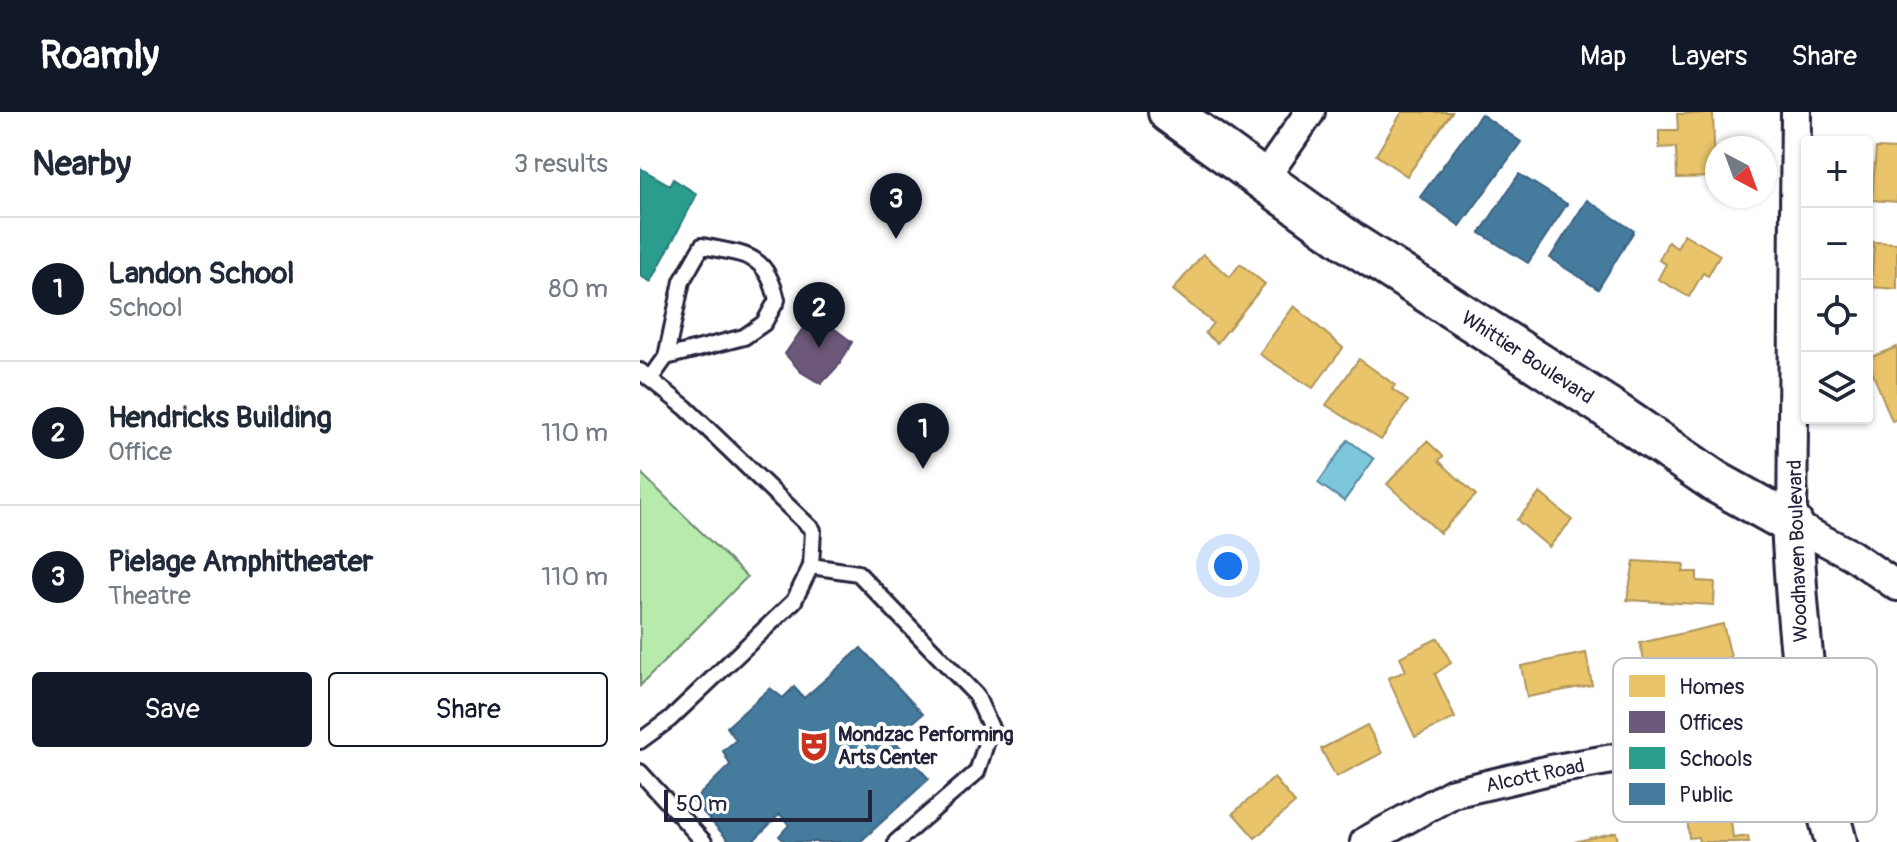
<!DOCTYPE html>
<meta charset="utf-8">
<style>
:root{--surface:#fff;--page:#f2f2f3;--text:#1f2937;--muted:#747a83;--line:#e0e1e3;--accent:#111827}
body{margin:0;font-family:Pangolin,sans-serif;background:var(--page);color:var(--text)}
.controls{position:absolute;right:24px;top:24px;display:grid;overflow:hidden;border-radius:8px;box-shadow:0 2px 6px #0004}
.controls button{width:72px;height:72px;display:grid;place-items:center;padding:0;border:0;border-bottom:2px solid var(--line);background:var(--surface);color:var(--text);font:40px sans-serif}
.compass{position:absolute;left:1065px;top:24px;width:72px;height:72px;border-radius:50%;background:var(--surface);box-shadow:0 2px 6px #0004;rotate:139deg}
.scale{position:absolute;left:24px;bottom:20px;width:208px;box-sizing:border-box;padding-left:8px;border:4px solid #22223b;border-top:0;font-size:22px;line-height:28px;white-space:nowrap;color:#22223b;-webkit-text-stroke:6px #fff;paint-order:stroke}
.you{position:absolute;left:588px;top:454px;width:28px;height:28px;margin:-20px;border:6px solid #fff;border-radius:50%;background:#1a73e8;box-shadow:0 0 0 12px #1a73e833}
.badge{display:grid;place-items:center;width:52px;height:52px;border-radius:50%;background:var(--accent);color:#fff;font-size:26px;font-weight:700}
.pin{position:absolute;translate:-50% -66px;filter:drop-shadow(0 2px 4px #0008)}
.pin::after{content:'';position:absolute;top:42px;width:28px;height:24px;background:inherit;clip-path:polygon(0 0,100% 0,50% 100%)}
.list{margin:0;padding:0;list-style:none}
h2{display:flex;justify-content:space-between;align-items:center;height:104px;margin:0;padding:0 32px;font-size:34px}
h2 small{font-size:26px;font-weight:400;color:var(--muted)}
.list li{display:grid;grid-template-columns:52px 1fr auto;gap:24px;align-items:center;box-sizing:border-box;height:144px;padding:0 32px;border-top:2px solid var(--line)}
.list b{display:block;font-size:30px;white-space:nowrap}
.list p{margin:0;font-size:26px;white-space:nowrap;color:var(--muted)}
.list em{font-size:26px;font-style:normal;color:var(--muted)}
.actions{display:flex;gap:16px;padding:24px 32px}
.actions a{flex:1;padding:18px 0;border:2px solid var(--accent);border-radius:8px;text-align:center;font-size:28px;color:var(--accent)}
.actions .main{background:var(--accent);color:#fff}
.icon{flex:none;width:44px;height:44px;fill:none;stroke:currentColor;stroke-width:2;stroke-linecap:round;stroke-linejoin:round}
.map{position:relative;flex:none;width:1257px;height:730px;overflow:hidden}
header{display:flex;align-items:center;gap:48px;box-sizing:border-box;height:112px;padding:0 40px;background:var(--accent);color:#fff}
header strong{font-size:38px}
nav{display:flex;gap:44px;margin-inline-start:auto;font-size:28px}
main{display:flex}
aside{flex:1;background:var(--surface)}
.map>svg:first-child{display:block}
.green{fill:#b7ebab;stroke:#6c8673;stroke-width:2}
.water{fill:#7cc7dc;stroke:#58859c;stroke-width:2}
.homes{fill:#e9c46a;stroke:#ad935c;stroke-width:2}
.offices{fill:#6d597a;stroke:#564867;stroke-width:2}
.schools{fill:#2a9d8f;stroke:#287876;stroke-width:2}
.public{fill:#457b9d;stroke:#3a6080;stroke-width:2}
.lines{fill:none;stroke-linecap:round;stroke-linejoin:round}
.lane-casing{stroke:#22223b;stroke-width:20}
.street-casing{stroke:#22223b;stroke-width:34}
.secondary-casing{stroke:#22223b;stroke-width:46}
.lane{stroke:#fff;stroke-width:14}
.street{stroke:#fff;stroke-width:28}
.secondary{stroke:#fff;stroke-width:40}
.labels{text-anchor:middle;stroke-width:8;stroke-linejoin:round;paint-order:stroke}
.street-label{font-size:20px;fill:#22223b;stroke:#fff}
.poi-label{font-size:20px;font-weight:bold;fill:#22223b;stroke:#fff;text-anchor:start}
.key{fill:#fff;stroke:#bdbdc4;stroke-width:2}
.key-label{font-size:22px;fill:#22223b}
</style>
<header>
<strong>Roamly</strong>
<nav><a>Map</a><a>Layers</a><a>Share</a></nav>
</header>
<main>
<aside>
<h2>Nearby<small>3 results</small></h2>
<ul class="list">
<li><span class="badge">1</span><div><b>Landon School</b><p>School</p></div><em>80 m</em></li>
<li><span class="badge">2</span><div><b>Hendricks Building</b><p>Office</p></div><em>110 m</em></li>
<li><span class="badge">3</span><div><b>Pielage Amphitheater</b><p>Theatre</p></div><em>110 m</em></li>
</ul>
<div class="actions"><a class="main">Save</a><a>Share</a></div>
</aside>
<div class="map">
<svg width="1257" height="730" viewBox="0 0 1257 730">
<rect width="100%" height="100%" fill="#fff"/>
<filter id="ink" filterUnits="userSpaceOnUse"><feTurbulence type="fractalNoise" baseFrequency=".0125" numOctaves="2"/><feDisplacementMap in="SourceGraphic" scale="16" xChannelSelector="R" yChannelSelector="G"/><feConvolveMatrix kernelMatrix="1 2 1 2 8 2 1 2 1" color-interpolation-filters="sRGB"/></filter>
<g filter="url(#ink)">
<!-- green -->
<path class="green" d="M 0,360 L 107,465 L 0,574 Z"/>
<!-- water -->
<path class="water" d="M 708,328 L 734,347 L 704,389 L 678,371 Z"/>
<!-- homes -->
<path class="homes" d="M 762,0 L 812,0 L 767,64 L 736,43 Z
M 1073,1 L 1075,65 L 1037,66 L 1036,35 L 1019,36 L 1019,18 L 1038,18 L 1037,2 Z
M 1236,36 L 1257,37 L 1257,90 L 1232,88 Z
M 1044,122 L 1080,143 L 1068,164 L 1063,161 L 1049,185 L 1018,167 L 1026,152 L 1019,148 L 1028,130 L 1037,136 Z
M 1234,130 L 1257,131 L 1257,177 L 1231,175 Z
M 563,142 L 590,165 L 600,152 L 625,172 L 577,231 L 565,221 L 573,211 L 533,178 Z
M 654,194 L 703,236 L 673,276 L 619,242 Z
M 1257,235 L 1257,307 L 1252,309 L 1227,247 Z
M 719,247 L 755,273 L 752,277 L 768,289 L 741,328 L 686,293 Z
M 787,329 L 803,344 L 799,349 L 836,383 L 800,421 L 747,372 Z
M 900,381 L 932,408 L 909,435 L 877,408 Z
M 994,449 L 1044,452 L 1043,460 L 1057,460 L 1057,469 L 1075,470 L 1074,493 L 987,488 Z
M 1083,512 L 1091,545 L 1008,564 L 1000,531 Z
M 798,526 L 811,551 L 795,562 L 815,606 L 775,625 L 748,566 L 766,559 L 760,545 Z
M 946,541 L 952,573 L 887,585 L 881,554 Z
M 727,613 L 742,641 L 696,665 L 681,637 Z
M 634,666 L 655,691 L 615,726 L 593,701 Z
M 1090,699 L 1093,726 L 1108,724 L 1109,730 L 1059,730 L 1058,725 L 1049,726 L 1047,704 Z
M 976,720 L 978,730 L 934,730 Z"/>
<!-- offices -->
<path class="offices" d="M 170,206 L 192,215 L 212,230 L 200,252 L 181,272 L 161,260 L 145,242 Z"/>
<!-- schools -->
<path class="schools" d="M 0,56 L 30,73 L 33,67 L 57,82 L 11,170 L 0,164 Z"/>
<!-- public -->
<path class="public" d="M 841,2 L 881,30 L 820,114 L 780,85 Z
M 879,62 L 927,92 L 888,151 L 840,121 Z
M 947,88 L 994,119 L 958,177 L 910,146 Z
M 221,536 L 283,602 L 253,627 L 289,667 L 220,730 L 145,730 L 139,724 L 149,713 L 140,702 L 112,730 L 90,730 L 53,689 L 90,653 L 83,639 L 96,628 L 87,615 L 130,576 L 143,586 L 154,575 L 164,586 Z"/>
<g class="lines">
<defs>
<path id="lane" d="M 0,259 L 46,296 L 173,418 L 171,454 L 154,489 L 30,607 L 0,629
M 11,266 L 26,245 L 42,169 L 62,134 C 105,143 126,140 137,188 L 124,211 L 104,225 L 26,245
M 171,454 L 218,461 L 336,583 L 351,616 L 337,660 L 256,730
M 0,660 L 64,730"/>
<path id="street" d="M 1156,0 L 1152,412 L 1212,443 L 1257,474
M 623,68 L 670,0
M 725,730 L 813,681 L 910,658 L 1172,612"/>
<path id="secondary" d="M 529,0 L 711,131 L 965,294 L 1076,370 L 1152,412 C 1158,519 1167,627 1196,730"/>
</defs>
<!-- lane casing -->
<use href="#lane" class="lane-casing"/>
<!-- street casing -->
<use href="#street" class="street-casing"/>
<!-- secondary casing -->
<use href="#secondary" class="secondary-casing"/>
<!-- lane -->
<use href="#lane" class="lane"/>
<!-- street -->
<use href="#street" class="street"/>
<!-- secondary -->
<use href="#secondary" class="secondary"/>
</g>
</g>
<!-- icons -->
<defs>
<symbol id="theatre-bare" viewBox="-9 -9 18 18"><path d="M-5-5.5Q0-4 5-5.5V0Q5 5 0 6Q-5 5-5 0ZM-3.3-2.5H-1v1.5H-3.3ZM1-2.5H3.3v1.5H1ZM-2.8 1Q0 5.5 2.8 1Z" fill="#c8321e" stroke="#fff" stroke-width="2.5" paint-order="stroke"/></symbol>
</defs>
<g fill-rule="evenodd">
<use href="#theatre-bare" x="152" y="612" width="44" height="44"/>
</g>
<g class="labels">
<!-- street labels -->
<g class="street-label">
<text transform="translate(888 245) rotate(33)" y="7">Whittier Boulevard</text>
<text transform="translate(1157 439) rotate(-92)" y="7">Woodhaven Boulevard</text>
<text transform="translate(895 663) rotate(-12)" y="7">Alcott Road</text>
</g>
<!-- poi labels -->
<g class="poi-label">
<text x="198" y="629">Mondzac Performing<tspan x="198" dy="23">Arts Center</tspan></text>
</g>
</g>
<!-- legend -->
<rect x="973" y="546" width="264" height="164" rx="12" class="key"/>
<rect x="989" y="563" width="36" height="22" fill="#e9c46a"/>
<rect x="989" y="599" width="36" height="22" fill="#6d597a"/>
<rect x="989" y="635" width="36" height="22" fill="#2a9d8f"/>
<rect x="989" y="671" width="36" height="22" fill="#457b9d"/>
<g class="key-label">
<text x="1039" y="582">Homes</text>
<text x="1039" y="618">Offices</text>
<text x="1039" y="654">Schools</text>
<text x="1039" y="690">Public</text>
</g>
</svg>
<div class="controls">
<button>+</button>
<button>−</button>
<button><svg class="icon" aria-label="locate" viewBox="0 0 24 24"><circle cx="12" cy="12" r="6"/><path d="M12 2v4M12 18v4M2 12h4M18 12h4"/></svg></button>
<button><svg class="icon" aria-label="layers" viewBox="0 0 24 24"><path d="M12 4l9 5-9 5-9-5zM3 14l9 5 9-5"/></svg></button>
</div>
<svg class="compass" viewBox="-18 -18 36 36"><path d="M0-13l5 13h-10z" fill="#e53935"/><path d="M0 13l5-13h-10z" fill="#747a83"/></svg>
<div class="scale">50 m</div>
<div class="you"></div>
<div class="pin badge" style="left:283px;top:357px">1</div>
<div class="pin badge" style="left:179px;top:236px">2</div>
<div class="pin badge" style="left:256px;top:127px">3</div>
</div>
</main>
